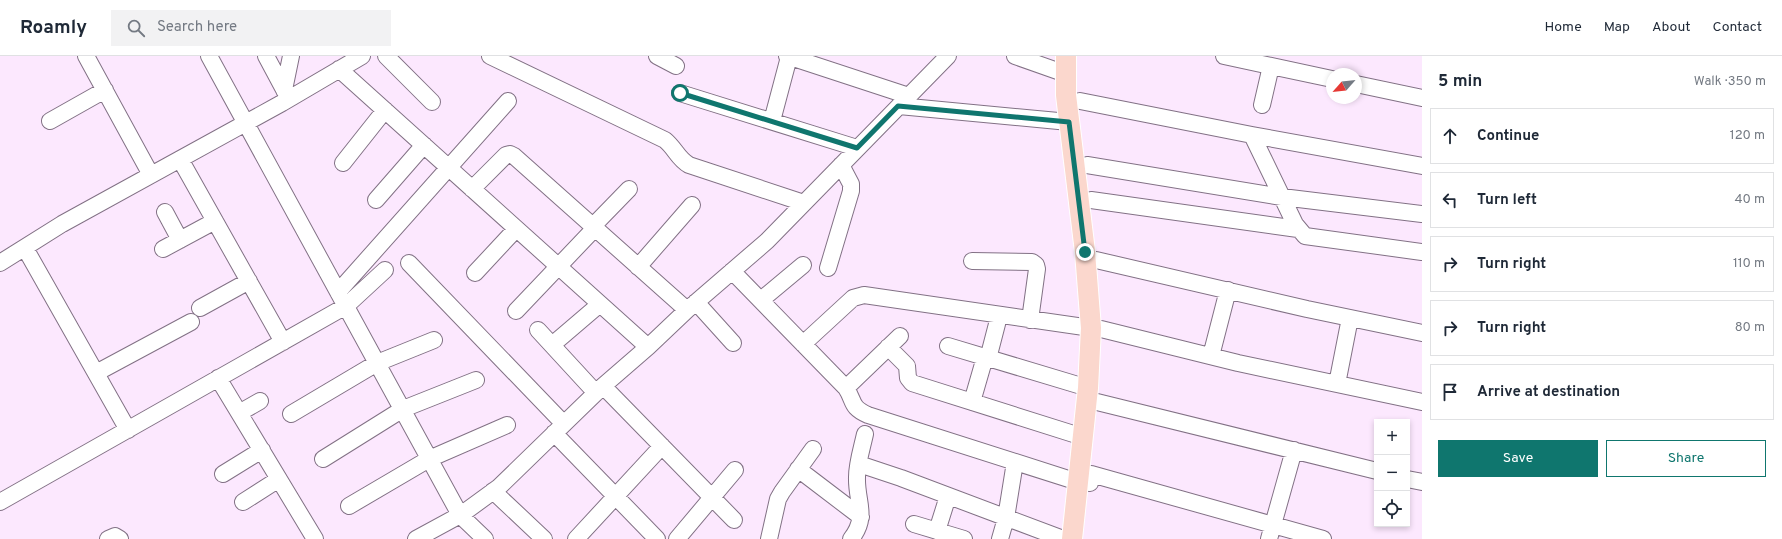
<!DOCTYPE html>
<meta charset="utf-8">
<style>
:root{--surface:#fff;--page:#f2f2f3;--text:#1f2937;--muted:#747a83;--line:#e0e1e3;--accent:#0f766e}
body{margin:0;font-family:Overpass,sans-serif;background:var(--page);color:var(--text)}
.controls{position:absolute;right:12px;bottom:12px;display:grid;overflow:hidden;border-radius:0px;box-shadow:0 2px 6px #0003}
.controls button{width:36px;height:36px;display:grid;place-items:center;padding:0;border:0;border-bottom:1px solid var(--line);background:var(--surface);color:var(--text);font:20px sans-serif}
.compass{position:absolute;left:1326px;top:12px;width:36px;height:36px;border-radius:50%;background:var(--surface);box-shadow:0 2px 6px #0003;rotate:243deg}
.stop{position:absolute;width:12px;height:12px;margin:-9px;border:3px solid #0f766e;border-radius:50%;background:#fff}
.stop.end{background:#0f766e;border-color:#fff;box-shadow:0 1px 4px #0008}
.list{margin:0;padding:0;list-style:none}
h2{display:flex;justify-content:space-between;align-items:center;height:52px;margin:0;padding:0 16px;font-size:17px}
h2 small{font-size:13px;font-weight:400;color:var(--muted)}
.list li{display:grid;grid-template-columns:26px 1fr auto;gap:12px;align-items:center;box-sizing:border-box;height:56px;margin:0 8px 8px;padding:0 8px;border:1px solid var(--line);border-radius:0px}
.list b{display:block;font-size:15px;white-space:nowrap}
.list em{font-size:13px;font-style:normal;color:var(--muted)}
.actions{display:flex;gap:8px;padding:12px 16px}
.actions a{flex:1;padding:9px 0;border:1px solid var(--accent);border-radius:0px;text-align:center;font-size:14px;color:var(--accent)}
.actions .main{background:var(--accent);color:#fff}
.icon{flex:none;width:22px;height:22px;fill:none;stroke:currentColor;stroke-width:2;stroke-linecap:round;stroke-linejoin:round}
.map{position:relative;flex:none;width:1422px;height:483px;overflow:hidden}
header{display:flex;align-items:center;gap:24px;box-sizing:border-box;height:56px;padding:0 20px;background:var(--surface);border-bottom:1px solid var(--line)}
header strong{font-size:19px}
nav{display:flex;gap:22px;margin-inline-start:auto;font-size:14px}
.search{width:280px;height:36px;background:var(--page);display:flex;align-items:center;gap:10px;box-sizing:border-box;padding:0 14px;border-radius:0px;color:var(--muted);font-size:15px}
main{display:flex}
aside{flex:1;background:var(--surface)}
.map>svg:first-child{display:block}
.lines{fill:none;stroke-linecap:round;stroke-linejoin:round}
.minor-casing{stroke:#827185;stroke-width:18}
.major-casing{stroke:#fff;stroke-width:22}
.minor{stroke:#fff;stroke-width:16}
.major{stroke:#fbd7cd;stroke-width:20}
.route{stroke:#0f766e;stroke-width:5}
</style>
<header>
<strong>Roamly</strong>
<div class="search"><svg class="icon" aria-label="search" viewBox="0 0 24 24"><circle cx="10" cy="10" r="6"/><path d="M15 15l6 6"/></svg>Search here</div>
<nav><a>Home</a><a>Map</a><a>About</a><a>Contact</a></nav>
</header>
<main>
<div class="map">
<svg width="1422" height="483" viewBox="0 0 1422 483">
<rect width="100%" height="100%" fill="#fce8fe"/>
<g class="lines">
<defs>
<path id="minor" d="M 86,0 L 151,119
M 209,0 L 460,459 L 485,483
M 266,0 L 289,43
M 386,0 L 432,46
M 490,0 L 665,84 C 675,92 678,103 689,109 L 804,147
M 657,0 L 676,10
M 787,0 L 909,40
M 1015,0 L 1066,18
M 1224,0 L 1332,23
M 339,13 L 648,291
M 1356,28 L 1422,42
M 284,34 L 291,0
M 680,37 L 857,92
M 1080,45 L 1252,79 L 1422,110
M 1262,49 L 1271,10
M 899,50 L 1069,66
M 50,65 L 105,34
M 772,65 L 789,1
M 1252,79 L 1295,168 L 1305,180 L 1422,196
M 180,103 L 283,286
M 343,107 L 385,54
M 1087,109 L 1282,141 L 1422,158
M 472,133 L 506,99 L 510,98 L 514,100 L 687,254
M 376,144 L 424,89
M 1091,144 L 1298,173
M 165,156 L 180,184
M 593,170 L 629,133
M 25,192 L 128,374
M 163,193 L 215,165
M 1096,204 L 1307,253 L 1422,277
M 972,205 L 1032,206 L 1036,209 L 1037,213 L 1030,264
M 0,207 L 62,168 L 282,47 L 362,0
M 409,207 L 564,368
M 638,211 L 692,149
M 828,212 L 851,135 L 851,128 L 841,109
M 732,215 L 846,332 C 855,346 850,351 868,359 L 1078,426 L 1090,427
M 475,217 L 516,173
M 338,236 L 508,45
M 761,244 L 803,209
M 696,246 L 733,287
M 200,252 L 249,225
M 516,255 L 595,172
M 1101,273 L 1238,307 L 1422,346
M 538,274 L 596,337
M 803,288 L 853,242 L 864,239 L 1091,272
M 552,289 L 600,248
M 948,290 L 1088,332
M 888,291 L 907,310 L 908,322 L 912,327 L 1083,381
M 1211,300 L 1228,234
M 96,317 L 191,266
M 218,322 L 315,483
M 1337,328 L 1350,262
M 603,330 L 734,464
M 846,332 L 900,280
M 972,346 L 985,301 L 990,295 L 997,268
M 1097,346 L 1377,415
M 239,357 L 260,345
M 291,358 L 377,307 L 434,284
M 554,377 L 657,483
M 323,403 L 403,353 L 476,324
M 859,408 L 901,422 L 1063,483
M 798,413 L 861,461
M 223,418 L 262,394
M 1091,418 L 1323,483
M 1407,423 L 1422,426
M 493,435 L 544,483
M 0,446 L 346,250 L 385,214
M 243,446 L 279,423
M 349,450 L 429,403 L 507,369
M 914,468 L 964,483
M 937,475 L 948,440
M 108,483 L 115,480 L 120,483
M 416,483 L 462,458 L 499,431 L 603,330 L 648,291 L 687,254 L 767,185 L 948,0
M 576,483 L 662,390
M 677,483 L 735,414
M 769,483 L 778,443 L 782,436 L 813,393
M 851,483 C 869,460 856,446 857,421 C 857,407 862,392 865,378
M 1000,483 L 1006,462 L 1015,406
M 1269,483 L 1294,394"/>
<path id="major" d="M 1066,0 L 1066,39 L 1085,196 L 1091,272 L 1088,332 L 1072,483"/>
</defs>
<!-- minor casing -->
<use href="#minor" class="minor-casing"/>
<!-- major casing -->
<use href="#major" class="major-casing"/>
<!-- minor -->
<use href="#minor" class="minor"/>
<!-- major -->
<use href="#major" class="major"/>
</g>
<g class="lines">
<!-- route -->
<path class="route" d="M 680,37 L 857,92 L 898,50 L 1069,66 L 1085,196"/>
</g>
</svg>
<div class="controls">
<button>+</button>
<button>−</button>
<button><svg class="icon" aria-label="locate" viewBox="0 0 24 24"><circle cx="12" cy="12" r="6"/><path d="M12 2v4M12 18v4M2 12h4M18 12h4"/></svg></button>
</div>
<svg class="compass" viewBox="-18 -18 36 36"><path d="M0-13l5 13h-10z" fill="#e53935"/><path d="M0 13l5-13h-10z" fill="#747a83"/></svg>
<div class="stop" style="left:680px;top:37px"></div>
<div class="stop end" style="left:1085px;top:196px"></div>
</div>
<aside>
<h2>5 min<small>Walk · 350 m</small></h2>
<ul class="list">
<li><svg class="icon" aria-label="ahead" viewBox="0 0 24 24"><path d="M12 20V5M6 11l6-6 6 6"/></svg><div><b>Continue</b></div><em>120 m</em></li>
<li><svg class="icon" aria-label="left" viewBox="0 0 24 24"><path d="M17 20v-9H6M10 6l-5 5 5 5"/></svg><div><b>Turn left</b></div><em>40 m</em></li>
<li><svg class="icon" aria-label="right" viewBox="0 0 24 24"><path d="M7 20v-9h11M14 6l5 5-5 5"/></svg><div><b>Turn right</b></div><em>110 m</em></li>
<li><svg class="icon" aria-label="right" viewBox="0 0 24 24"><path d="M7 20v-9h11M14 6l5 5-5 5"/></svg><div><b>Turn right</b></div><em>80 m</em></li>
<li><svg class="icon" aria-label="arrive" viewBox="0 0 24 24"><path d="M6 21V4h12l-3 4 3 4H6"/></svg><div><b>Arrive at destination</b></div></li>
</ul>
<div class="actions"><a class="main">Save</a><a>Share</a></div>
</aside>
</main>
